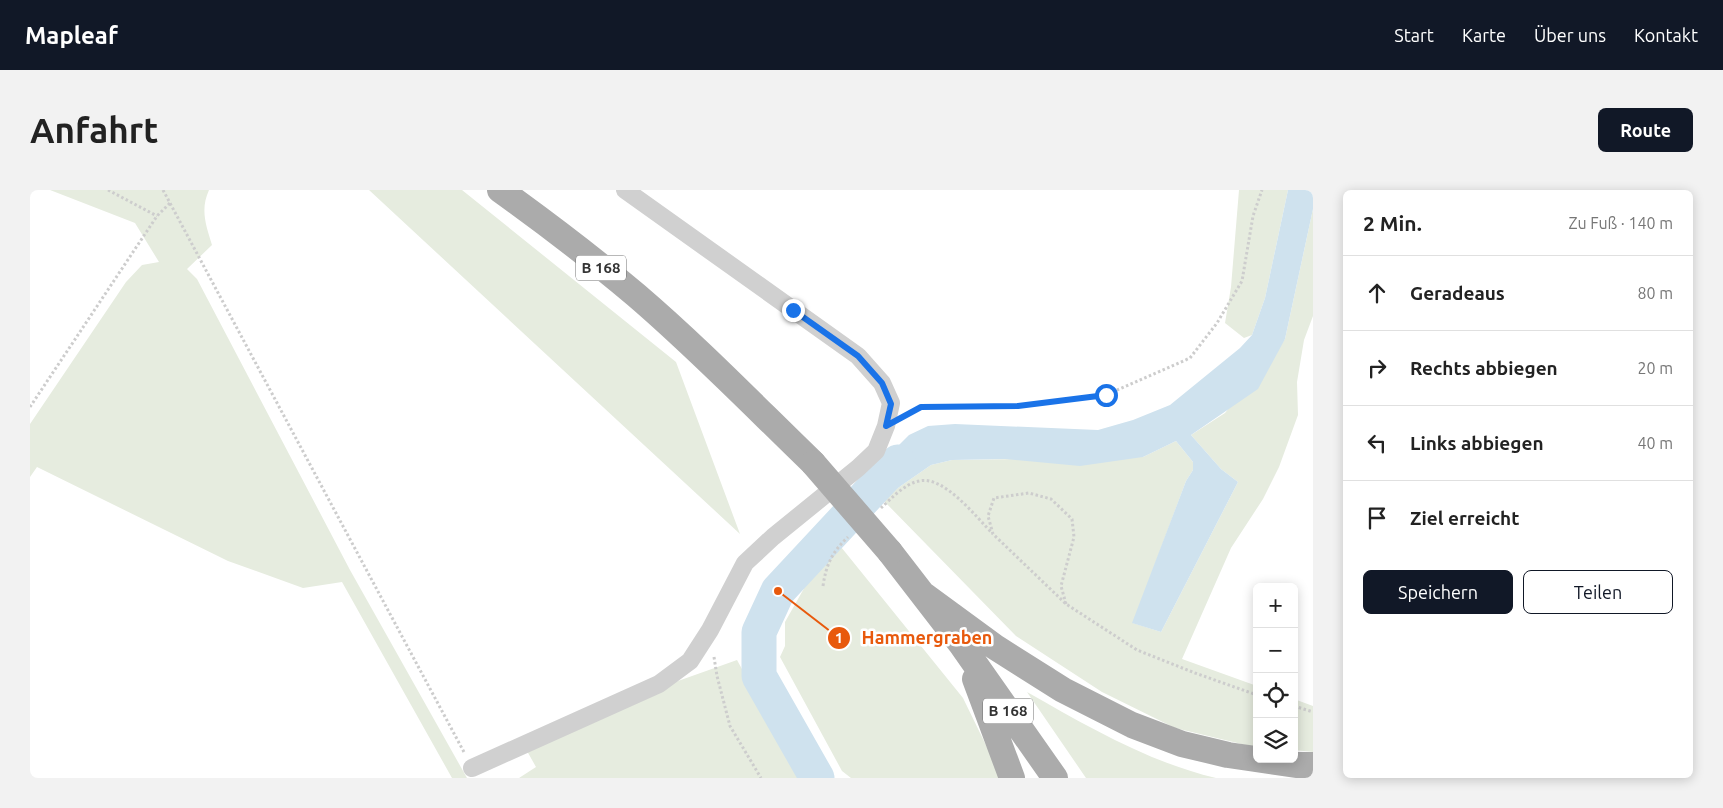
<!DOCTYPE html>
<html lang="de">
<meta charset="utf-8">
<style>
:root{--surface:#fff;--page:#f2f2f2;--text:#222;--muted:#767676;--line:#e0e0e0;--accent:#111827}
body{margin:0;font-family:Ubuntu,sans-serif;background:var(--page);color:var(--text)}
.controls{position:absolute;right:15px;bottom:15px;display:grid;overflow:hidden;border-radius:8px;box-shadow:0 2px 12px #0003}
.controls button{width:45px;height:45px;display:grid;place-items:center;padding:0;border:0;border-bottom:1px solid var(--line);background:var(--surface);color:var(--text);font:25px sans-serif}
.stop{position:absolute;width:15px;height:15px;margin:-11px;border:4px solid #1a73e8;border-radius:50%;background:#fff}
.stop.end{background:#1a73e8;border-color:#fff;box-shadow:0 1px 5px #0008}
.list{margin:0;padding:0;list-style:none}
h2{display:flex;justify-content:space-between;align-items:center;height:65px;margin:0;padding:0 20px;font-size:21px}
h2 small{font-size:16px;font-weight:400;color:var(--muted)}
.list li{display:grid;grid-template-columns:32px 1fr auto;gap:15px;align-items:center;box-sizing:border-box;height:75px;padding:0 20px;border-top:1px solid var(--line)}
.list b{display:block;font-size:19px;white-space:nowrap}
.list em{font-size:16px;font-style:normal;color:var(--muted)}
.actions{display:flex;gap:10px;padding:15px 20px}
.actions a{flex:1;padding:11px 0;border:1px solid var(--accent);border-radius:8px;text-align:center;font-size:18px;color:var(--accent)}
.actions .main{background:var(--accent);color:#fff}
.icon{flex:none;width:28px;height:28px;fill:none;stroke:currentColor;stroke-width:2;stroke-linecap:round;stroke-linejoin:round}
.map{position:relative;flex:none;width:1283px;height:588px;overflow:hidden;border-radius:8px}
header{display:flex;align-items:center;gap:30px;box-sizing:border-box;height:70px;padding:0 25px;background:var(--accent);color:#fff}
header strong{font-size:24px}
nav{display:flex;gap:28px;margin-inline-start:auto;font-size:18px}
.intro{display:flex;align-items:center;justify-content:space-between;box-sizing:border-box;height:120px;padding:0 30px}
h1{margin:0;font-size:35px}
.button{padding:12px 22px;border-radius:8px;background:var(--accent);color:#fff;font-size:18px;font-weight:700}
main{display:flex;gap:30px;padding:0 30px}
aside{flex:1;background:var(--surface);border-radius:8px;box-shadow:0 2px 12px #0003}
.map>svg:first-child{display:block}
.green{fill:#e6ecdf}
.water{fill:#cfe2ee}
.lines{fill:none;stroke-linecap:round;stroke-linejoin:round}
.river{stroke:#cfe2ee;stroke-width:35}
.path{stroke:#cdcdcd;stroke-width:3;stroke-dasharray:2.5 2.5;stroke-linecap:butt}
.street{stroke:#d0d0d0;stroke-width:18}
.primary{stroke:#ababab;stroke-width:26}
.primary-bridge{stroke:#ababab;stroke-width:26}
.route{stroke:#1a73e8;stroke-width:6}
.labels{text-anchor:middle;stroke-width:5;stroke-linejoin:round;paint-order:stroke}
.shield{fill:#fff;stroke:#707070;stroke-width:1}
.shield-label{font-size:15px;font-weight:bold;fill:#333}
.leader{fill:none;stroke:#e8590c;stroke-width:2}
.callout-dot{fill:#e8590c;stroke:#fff;stroke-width:2}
.mark-label{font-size:15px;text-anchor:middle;font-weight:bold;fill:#fff}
.callout-label{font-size:18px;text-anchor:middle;font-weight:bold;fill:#e8590c;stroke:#fff;stroke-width:5;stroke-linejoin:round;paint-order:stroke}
</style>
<header>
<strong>Mapleaf</strong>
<nav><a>Start</a><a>Karte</a><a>Über uns</a><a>Kontakt</a></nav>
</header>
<div class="intro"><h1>Anfahrt</h1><a class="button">Route</a></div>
<main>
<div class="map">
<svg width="1283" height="588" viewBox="0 0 1283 588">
<rect width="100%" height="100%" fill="#fff"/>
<!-- green -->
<path class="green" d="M 20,0 L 179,0 C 170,20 176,35 182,55 L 157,79 L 167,89 L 320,380 L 437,588 L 422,588 L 312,392 L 273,398 L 198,371 L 7,277 L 0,287 L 0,234 L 96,92 L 112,75 L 129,72 L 105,33 Z
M 339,0 L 432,0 L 646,172 L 710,344 Z
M 1209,0 L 1258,0 L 1235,108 L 1222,145 L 1214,148 L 1195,133 L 1201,97 Z
M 1283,19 L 1283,126 L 1274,150 L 1267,192 L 1268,225 L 1249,277 L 1233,309 L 1201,358 L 1152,469 L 1227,496 L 1227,557 L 1224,557 L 1145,538 L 1072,502 L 986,446 L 852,309 L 901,275 L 922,270 L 1113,267 L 1146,251 L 1163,272 L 1163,280 L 1156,291 L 1103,433 L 1131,442 L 1208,292 L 1191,279 L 1161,245 L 1195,223 L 1255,149 Z
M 807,352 L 933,508 L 972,588 L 821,588 L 812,581 L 750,467 L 755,456 L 755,432 L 785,379 Z
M 707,470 L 772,588 L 489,588 L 506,577 L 497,561 L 648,491 Z
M 997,502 C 1057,536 1118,572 1186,588 L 1056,588 Z
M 1264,509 L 1283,516 L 1283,562 L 1264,560 Z"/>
<!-- water -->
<path class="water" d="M 1258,0 L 1283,0 L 1283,19 L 1255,149 L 1228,199 L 1161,245 L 1191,279 L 1208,292 L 1131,442 L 1102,433 L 1156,291 L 1163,280 L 1163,272 L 1146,251 L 1113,267 L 1050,276 L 975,269 L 922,270 L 901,275 L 852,309 L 834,290 L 879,245 L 898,236 L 925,234 L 1068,240 L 1103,230 L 1140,215 L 1210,158 L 1222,145 L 1235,108 Z"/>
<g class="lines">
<!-- river -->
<path class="river" d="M 787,588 L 729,486 L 729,442 L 748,401 L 868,272"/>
<!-- path -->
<path class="path" d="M 78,0 L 127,26
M 133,0 L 435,564
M 0,217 L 127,26 L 140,13
M 876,226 L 891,217 L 988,216 L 1076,205 L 1160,168 L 1187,133 L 1212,91 L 1223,26 L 1232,0
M 851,318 C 861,309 874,294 889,291 C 914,285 946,327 963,344
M 793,396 C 796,375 802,362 818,347
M 1036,414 L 1031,396 L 1044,347 L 1042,329 L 1021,309 L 999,303 L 964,308 L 958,326 L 963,344 L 1036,414 L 1107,460 L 1165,483 L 1227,505
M 684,467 L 687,486 L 700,536 L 731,588
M 1264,516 L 1283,522"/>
<!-- street -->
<path class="street" d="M 442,578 L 629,494 L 660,471 L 680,440 L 715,373 L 743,347 L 828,278 L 846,261 L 856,236 L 861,213 L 852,193 L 828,166 L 595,0"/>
<!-- primary -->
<path class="primary" d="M 470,0 C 516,33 562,68 606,105 C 668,158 725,217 783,273
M 860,362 L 931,454 L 1025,588
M 894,405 L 965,457 L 1033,500 L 1102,535 L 1152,554 L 1198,565 L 1266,575 L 1283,575
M 945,489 L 982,588"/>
<!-- primary-bridge -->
<path class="primary-bridge" d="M 783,273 L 860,362"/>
</g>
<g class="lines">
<!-- route -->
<path class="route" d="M 763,120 L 828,166 L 852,193 L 861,214 L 856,236 L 891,217 L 988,216 L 1076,205"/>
</g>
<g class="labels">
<!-- shield labels -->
<g class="shield">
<rect x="546" y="65.5" width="50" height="25" rx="4"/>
<rect x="953" y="508.5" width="50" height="25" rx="4"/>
</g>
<g class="shield-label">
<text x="571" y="83">B 168</text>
<text x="978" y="526">B 168</text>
</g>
</g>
<!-- callouts -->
<path class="leader" d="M748 401L809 448"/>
<g class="callout-dot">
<circle cx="748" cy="401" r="5"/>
<circle cx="809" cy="448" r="12"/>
</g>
<g class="mark-label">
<text x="809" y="453">1</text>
</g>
<g class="callout-label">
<text x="897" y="454">Hammergraben</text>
</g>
</svg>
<div class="controls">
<button>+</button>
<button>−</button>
<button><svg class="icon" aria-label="locate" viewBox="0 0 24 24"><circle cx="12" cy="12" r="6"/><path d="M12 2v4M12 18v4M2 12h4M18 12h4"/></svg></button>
<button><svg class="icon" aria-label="layers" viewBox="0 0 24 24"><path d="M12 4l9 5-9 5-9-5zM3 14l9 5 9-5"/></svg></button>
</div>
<div class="stop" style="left:1076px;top:205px"></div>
<div class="stop end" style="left:763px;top:120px"></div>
</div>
<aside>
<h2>2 Min.<small>Zu Fuß · 140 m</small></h2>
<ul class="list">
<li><svg class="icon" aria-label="ahead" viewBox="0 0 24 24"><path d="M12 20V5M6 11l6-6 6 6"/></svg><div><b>Geradeaus</b></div><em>80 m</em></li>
<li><svg class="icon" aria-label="right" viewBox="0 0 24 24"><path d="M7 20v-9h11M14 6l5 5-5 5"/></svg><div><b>Rechts abbiegen</b></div><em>20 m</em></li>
<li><svg class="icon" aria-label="left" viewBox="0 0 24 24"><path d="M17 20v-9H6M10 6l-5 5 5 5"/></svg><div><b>Links abbiegen</b></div><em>40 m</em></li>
<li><svg class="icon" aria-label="arrive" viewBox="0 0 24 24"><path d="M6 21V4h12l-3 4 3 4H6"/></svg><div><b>Ziel erreicht</b></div></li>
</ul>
<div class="actions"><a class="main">Speichern</a><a>Teilen</a></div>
</aside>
</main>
